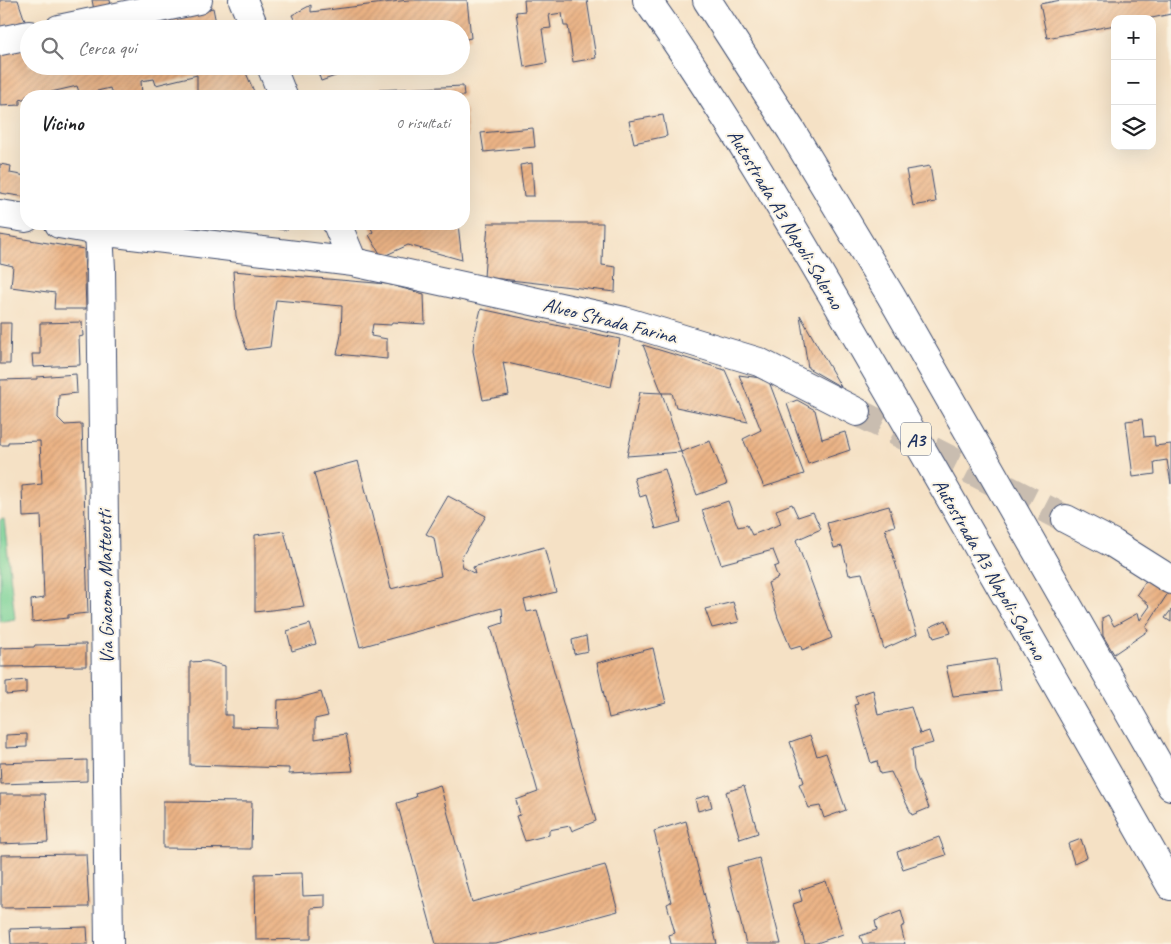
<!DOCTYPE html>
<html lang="it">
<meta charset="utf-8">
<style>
:root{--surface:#fff;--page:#f2f2f2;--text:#202124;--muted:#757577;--line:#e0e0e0}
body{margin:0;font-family:Caveat,sans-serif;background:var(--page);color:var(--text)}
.controls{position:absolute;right:15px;top:15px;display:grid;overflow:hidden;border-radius:10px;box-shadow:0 5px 20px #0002}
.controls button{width:45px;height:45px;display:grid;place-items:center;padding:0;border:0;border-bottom:1px solid var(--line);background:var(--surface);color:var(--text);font:25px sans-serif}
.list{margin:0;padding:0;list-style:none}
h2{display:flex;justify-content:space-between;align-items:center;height:65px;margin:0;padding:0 20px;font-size:21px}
h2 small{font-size:16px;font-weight:400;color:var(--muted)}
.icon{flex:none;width:28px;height:28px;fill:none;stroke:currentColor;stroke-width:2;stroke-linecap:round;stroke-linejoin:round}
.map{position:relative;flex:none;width:1171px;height:944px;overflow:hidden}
.search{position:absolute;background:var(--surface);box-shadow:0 5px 20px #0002;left:20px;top:20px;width:450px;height:55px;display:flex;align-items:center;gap:12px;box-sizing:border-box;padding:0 18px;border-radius:28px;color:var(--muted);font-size:19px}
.panel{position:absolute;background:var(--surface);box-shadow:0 5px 20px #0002;left:20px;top:90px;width:450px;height:140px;border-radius:20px}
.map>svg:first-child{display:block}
.green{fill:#7bd297;stroke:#4b807a}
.building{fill:url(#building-hatch)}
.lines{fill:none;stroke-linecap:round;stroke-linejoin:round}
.minor-tunnel{stroke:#c9bdb0;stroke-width:28;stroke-dasharray:28 14;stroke-linecap:butt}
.minor-casing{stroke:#3c4a6d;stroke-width:30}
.highway-casing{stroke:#3c4a6d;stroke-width:30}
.minor{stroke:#fff;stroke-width:28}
.highway{stroke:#fff;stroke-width:28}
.labels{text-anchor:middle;stroke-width:4;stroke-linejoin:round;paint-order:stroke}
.shield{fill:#fcf5e5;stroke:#5e6a86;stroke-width:1}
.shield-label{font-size:19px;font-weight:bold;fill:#1b2f5e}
.street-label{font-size:20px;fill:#1b2f5e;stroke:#fcf5e5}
</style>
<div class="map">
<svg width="1171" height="944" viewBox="0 0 1171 944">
<defs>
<pattern id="building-hatch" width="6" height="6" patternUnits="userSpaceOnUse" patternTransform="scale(1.25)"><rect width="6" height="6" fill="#ebb385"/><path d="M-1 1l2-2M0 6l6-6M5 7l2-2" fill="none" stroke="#c99a75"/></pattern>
</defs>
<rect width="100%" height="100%" fill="#fcf5e5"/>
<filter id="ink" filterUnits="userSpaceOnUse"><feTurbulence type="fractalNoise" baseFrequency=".02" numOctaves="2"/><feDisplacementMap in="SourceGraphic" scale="10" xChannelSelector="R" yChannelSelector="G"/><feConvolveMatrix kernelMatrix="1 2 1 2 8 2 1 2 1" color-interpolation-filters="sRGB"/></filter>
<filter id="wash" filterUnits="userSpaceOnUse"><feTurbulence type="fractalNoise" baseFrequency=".0096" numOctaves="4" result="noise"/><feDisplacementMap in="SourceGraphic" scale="20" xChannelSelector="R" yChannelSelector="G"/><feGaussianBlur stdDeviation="1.12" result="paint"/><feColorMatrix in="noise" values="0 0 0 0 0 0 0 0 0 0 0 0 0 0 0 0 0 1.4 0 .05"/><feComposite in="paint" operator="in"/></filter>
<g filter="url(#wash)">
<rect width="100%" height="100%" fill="#f5e1c5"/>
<!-- green -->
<path class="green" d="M 4,519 L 15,619 L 0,622 L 0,520 Z"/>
<g id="blocks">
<!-- building -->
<path class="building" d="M 0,0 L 18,0 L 25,21 L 0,27 Z
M 92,0 L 110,0 L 111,6 L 94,10 Z
M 408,0 L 467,0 L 471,38 L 461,40 L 461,29 L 299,29 L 292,15 L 311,5 L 311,12 Z
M 524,0 L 587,0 L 596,58 L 573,62 L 568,26 L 564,26 L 562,13 L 549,15 L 551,28 L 542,29 L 547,63 L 524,67 L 516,12 L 525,11 Z
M 1061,0 L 1171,0 L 1171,14 L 1147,19 L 1115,19 L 1115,25 L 1047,38 L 1040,4 Z
M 213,8 L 217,28 L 211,29 L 120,29 Z
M 29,47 L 29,66 L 211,66 L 212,69 L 228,66 L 243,66 L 256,96 L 197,96 L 197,75 L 156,85 L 154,79 L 141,81 L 142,95 L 138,96 L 112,96 L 110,88 L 80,95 L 77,86 L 34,96 L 26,96 L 26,98 L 20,100 L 20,105 L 0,106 L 0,53 Z
M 316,66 L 338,66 L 341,74 L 321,81 Z
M 463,86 L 464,96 L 377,96 L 378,90 Z
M 464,107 L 465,107 L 468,138 L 464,138 Z
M 663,115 L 667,136 L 634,143 L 629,121 Z
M 533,128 L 535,147 L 484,152 L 481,133 Z
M 532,163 L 534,196 L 524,196 L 520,165 Z
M 0,164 L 11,166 L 10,173 L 26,176 L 26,197 L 0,193 Z
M 930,166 L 936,202 L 913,206 L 906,170 Z
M 488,223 L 603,223 L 602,265 L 616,267 L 615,292 L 484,277 Z
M 250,224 L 299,224 L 285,230 Z
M 369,224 L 458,224 L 462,260 L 408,245 L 382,257 L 369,235 L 373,232 Z
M 0,235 L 84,249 L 86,309 L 54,309 L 55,293 L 11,287 L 13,266 L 0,263 Z
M 233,271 L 387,284 L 424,294 L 425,324 L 392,322 L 391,325 L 373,324 L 371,336 L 387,339 L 387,359 L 337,354 L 341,335 L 342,306 L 276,300 L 270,347 L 247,350 L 236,316 Z
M 481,309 L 620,339 L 611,387 L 503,362 L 509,395 L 483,400 L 473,351 L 474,337 Z
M 800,315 L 841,387 L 808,368 Z
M 82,322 L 83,336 L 79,337 L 80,365 L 33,367 L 32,354 L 40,354 L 40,323 Z
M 0,323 L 11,323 L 10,364 L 0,364 Z
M 643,345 L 725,370 L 748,422 L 676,407 L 672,393 L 662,393 Z
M 76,374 L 77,393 L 59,395 L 58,418 L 65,425 L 82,424 L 88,613 L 68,615 L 68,618 L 32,622 L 31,600 L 44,598 L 41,516 L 23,517 L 22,486 L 42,484 L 40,441 L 8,442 L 8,445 L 0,445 L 0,380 L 37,379 L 37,377 Z
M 739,375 L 768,379 L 804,474 L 764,487 L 743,439 L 761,430 Z
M 640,392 L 662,393 L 681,452 L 627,456 Z
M 797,400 L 815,410 L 822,439 L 845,432 L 850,450 L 808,464 L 787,404 Z
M 1142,419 L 1144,437 L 1154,436 L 1155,446 L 1171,444 L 1171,484 L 1167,460 L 1154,462 L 1155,474 L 1133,477 L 1126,421 Z
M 710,441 L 727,484 L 697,495 L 681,452 Z
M 358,461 L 391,589 L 441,576 L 434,538 L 426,534 L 448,496 L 486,516 L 461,558 L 463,567 L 475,574 L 473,567 L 544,547 L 556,592 L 524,600 L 527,612 L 537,610 L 596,821 L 572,831 L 570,826 L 549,830 L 549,835 L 525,841 L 516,816 L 520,815 L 516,800 L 538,792 L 491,627 L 503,623 L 502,608 L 360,647 L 314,473 Z
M 665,469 L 681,522 L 656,529 L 646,495 L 640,497 L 634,478 Z
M 728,501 L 738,527 L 747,525 L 752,535 L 781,524 L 776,510 L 792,504 L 798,517 L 813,512 L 821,529 L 796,540 L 832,638 L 802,650 L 801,646 L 791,649 L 778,618 L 768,583 L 778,578 L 774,567 L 779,565 L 773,550 L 721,564 L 702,510 Z
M 889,506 L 895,526 L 885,529 L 917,634 L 884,649 L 862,573 L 849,575 L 842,546 L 834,548 L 827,523 Z
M 284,531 L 304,606 L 255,612 L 255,535 Z
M 1149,576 L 1170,590 L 1146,627 L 1148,631 L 1114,654 L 1103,636 L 1102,618 L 1108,615 L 1114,626 L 1138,613 L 1140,620 L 1150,606 L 1137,594 Z
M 733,602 L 739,622 L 712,628 L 705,609 Z
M 1171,610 L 1171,622 L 1165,618 Z
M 946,620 L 951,633 L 934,638 L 930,627 Z
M 310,624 L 316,644 L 292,651 L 287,631 Z
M 586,636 L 588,651 L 574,654 L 572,640 Z
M 86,644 L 86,666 L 0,667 L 0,648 L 34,647 L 35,645 Z
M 653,648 L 666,703 L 609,718 L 597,663 Z
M 996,659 L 1001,691 L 953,696 L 946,666 Z
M 207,661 L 225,666 L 225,715 L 232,715 L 232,727 L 277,728 L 278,700 L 295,699 L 321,692 L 328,716 L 315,719 L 315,739 L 346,734 L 353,771 L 289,774 L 289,768 L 190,765 L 190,662 Z
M 26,680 L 26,693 L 6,695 L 6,682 Z
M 873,690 L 878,715 L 911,707 L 920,734 L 929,731 L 933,743 L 912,749 L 914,770 L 929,808 L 912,815 L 891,772 L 880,774 L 877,761 L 871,763 L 854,705 L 858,704 L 855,696 Z
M 27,734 L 27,747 L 6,748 L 6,735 Z
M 810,735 L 817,756 L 826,753 L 846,810 L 824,818 L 820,806 L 809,808 L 799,784 L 804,782 L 790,742 Z
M 87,760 L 87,781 L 1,784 L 0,763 Z
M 440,785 L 472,902 L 605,865 L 618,911 L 496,944 L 436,944 L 397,803 L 416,797 L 415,793 Z
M 744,786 L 758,833 L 740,839 L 726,792 Z
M 0,794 L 45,794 L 48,842 L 0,844 Z
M 709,795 L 712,807 L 698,811 L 695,799 Z
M 163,801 L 252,802 L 251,849 L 163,848 Z
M 686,821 L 717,944 L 671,944 L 669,935 L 675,933 L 667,904 L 671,902 L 654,831 Z
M 939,837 L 946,855 L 903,869 L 897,852 Z
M 1081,839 L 1087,857 L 1074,863 L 1068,844 Z
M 86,854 L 89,907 L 1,908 L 1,855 Z
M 759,858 L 781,944 L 746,944 L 727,867 Z
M 302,873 L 303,896 L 325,895 L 325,907 L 311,908 L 311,939 L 256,940 L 255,874 Z
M 826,881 L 843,934 L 814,944 L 805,944 L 793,904 L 802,901 L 799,890 Z
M 901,911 L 905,925 L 901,927 L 905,944 L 863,944 L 860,936 L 877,930 L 875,921 Z
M 87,927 L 88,944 L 11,944 L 10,929 Z"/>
</g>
</g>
<g filter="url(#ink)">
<use href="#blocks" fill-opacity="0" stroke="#3c4a6d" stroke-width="1"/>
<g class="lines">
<!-- minor-tunnel -->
<path class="minor-tunnel" d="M 857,412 L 1066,519"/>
<defs>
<path id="minor" d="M 243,0 L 255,29
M 59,29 L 198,0
M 0,41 L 29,35
M 271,66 L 283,96
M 0,214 L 26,218
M 59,224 L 99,231 L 353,262 L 624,321 L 759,362 L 857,412
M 337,224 L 353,262
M 99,231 L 101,269 L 109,944
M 1066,519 L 1114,544 L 1171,580"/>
<path id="highway" d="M 647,0 C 730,117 801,241 873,365 C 974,538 1072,712 1171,886
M 707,0 L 791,130 L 891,296 L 1171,786"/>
</defs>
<!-- minor casing -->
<use href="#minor" class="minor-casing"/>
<!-- highway casing -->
<use href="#highway" class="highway-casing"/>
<!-- minor -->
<use href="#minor" class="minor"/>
<!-- highway -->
<use href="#highway" class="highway"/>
</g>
</g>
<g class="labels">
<!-- shield labels -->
<rect class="shield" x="901" y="422.5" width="30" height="33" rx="4"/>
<g class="shield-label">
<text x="916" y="446">A3</text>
</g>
<!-- street labels -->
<g class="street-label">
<text transform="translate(786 219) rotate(59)" y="7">Autostrada A3 Napoli-Salerno</text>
<text transform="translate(610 320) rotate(14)" y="7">Alveo Strada Farina</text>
<text transform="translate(990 569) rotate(60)" y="7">Autostrada A3 Napoli-Salerno</text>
<text transform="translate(105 587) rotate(-91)" y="7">Via Giacomo Matteotti</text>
</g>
</g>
</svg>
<div class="controls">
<button>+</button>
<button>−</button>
<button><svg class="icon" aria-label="layers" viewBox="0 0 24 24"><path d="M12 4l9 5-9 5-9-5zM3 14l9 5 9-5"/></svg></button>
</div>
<div class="search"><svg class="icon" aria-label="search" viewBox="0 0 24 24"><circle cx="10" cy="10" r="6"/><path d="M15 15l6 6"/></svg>Cerca qui</div>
<section class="panel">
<h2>Vicino<small>0 risultati</small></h2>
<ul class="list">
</ul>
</section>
</div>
